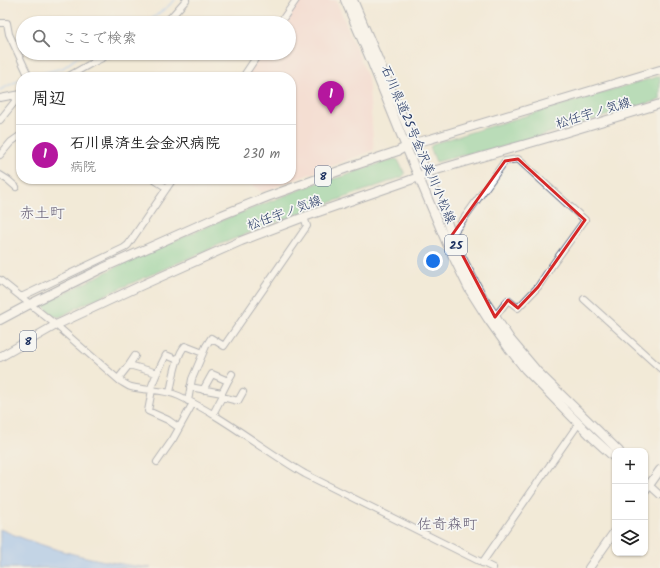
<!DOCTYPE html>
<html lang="ja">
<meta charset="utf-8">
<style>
:root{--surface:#fff;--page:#f2f2f2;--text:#222;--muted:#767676;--line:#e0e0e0;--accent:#b5179e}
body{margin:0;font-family:Kalam,"Klee One",sans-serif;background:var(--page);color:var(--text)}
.controls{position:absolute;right:12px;bottom:12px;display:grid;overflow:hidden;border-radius:8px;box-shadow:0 1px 3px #0004}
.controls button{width:36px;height:36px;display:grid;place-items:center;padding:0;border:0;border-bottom:1px solid var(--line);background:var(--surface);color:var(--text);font:20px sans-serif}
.you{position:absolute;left:433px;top:261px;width:14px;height:14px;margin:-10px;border:3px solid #fff;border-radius:50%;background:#1a73e8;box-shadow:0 0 0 6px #1a73e833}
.badge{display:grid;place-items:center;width:26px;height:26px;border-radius:50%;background:var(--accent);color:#fff;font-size:13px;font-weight:700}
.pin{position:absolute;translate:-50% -33px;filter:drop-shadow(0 1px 2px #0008)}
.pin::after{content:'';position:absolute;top:21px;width:14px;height:12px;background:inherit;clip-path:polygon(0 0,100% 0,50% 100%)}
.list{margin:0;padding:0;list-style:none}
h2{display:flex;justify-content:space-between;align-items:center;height:52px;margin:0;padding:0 16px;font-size:17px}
h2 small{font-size:13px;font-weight:400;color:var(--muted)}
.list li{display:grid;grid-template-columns:26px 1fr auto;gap:12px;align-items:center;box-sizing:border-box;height:60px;padding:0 16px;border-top:1px solid var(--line)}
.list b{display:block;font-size:15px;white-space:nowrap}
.list p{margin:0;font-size:13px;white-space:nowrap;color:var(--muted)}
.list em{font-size:13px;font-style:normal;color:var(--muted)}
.icon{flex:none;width:22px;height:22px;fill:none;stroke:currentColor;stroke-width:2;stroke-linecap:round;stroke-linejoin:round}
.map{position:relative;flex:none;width:660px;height:568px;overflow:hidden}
.search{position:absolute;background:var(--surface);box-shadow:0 1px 3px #0004;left:16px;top:16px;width:280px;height:44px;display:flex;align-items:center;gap:10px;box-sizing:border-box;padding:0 14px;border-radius:22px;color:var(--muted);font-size:15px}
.panel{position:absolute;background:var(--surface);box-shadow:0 1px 3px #0004;left:16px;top:72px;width:280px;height:112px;border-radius:16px}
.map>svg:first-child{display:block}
.built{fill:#f7d0cd}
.green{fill:#76cd92;stroke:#487e78}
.water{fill:#8abaf6;stroke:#5274aa}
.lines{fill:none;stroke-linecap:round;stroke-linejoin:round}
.stream{stroke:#8abaf6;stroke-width:1.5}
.minor-casing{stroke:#667088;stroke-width:8}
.major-casing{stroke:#667088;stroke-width:10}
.minor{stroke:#fff;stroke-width:6}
.major{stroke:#fff;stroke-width:8}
.marked{fill:none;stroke:#d62828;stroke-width:3;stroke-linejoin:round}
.labels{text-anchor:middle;stroke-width:3.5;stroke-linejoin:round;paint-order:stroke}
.shield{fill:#f6f6f2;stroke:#5d6b8a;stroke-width:1}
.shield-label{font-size:12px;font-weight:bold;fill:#1b2f5e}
.street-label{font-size:13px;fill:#1b2f5e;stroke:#f6f6f2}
.quarter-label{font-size:15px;fill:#645d74;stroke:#f6f6f2}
</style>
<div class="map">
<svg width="660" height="568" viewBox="0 0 660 568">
<rect width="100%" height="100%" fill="#f6f6f2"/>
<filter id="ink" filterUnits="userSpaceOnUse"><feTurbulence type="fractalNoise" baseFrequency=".025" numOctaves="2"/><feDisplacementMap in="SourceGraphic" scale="8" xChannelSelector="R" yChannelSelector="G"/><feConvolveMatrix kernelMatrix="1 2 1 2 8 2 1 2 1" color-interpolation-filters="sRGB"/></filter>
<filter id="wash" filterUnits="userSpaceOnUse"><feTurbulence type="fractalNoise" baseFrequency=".012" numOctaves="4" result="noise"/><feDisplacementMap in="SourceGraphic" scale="16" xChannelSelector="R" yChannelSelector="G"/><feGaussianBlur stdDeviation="0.9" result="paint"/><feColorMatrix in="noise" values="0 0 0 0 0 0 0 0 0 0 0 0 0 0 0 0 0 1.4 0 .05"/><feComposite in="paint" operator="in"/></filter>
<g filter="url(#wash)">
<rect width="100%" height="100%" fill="#f2ead7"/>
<!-- built -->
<path class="built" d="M 297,0 L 336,0 L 368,78 L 374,150 L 262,192 L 242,179 L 291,179 L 291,77 L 244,77 L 261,53 L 289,53 L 289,23 L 281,23 Z"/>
<!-- green -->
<path class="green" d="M 660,76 L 660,100 L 495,149 L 471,153 L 436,162 L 430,147 L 435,143 L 608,91 Z
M 394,159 L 398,160 L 405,174 L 402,177 L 271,224 L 221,244 L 82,305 L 60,317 L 54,316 L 43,306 L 43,304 L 136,257 L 225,219 L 320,182 L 345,176 L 357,171 Z"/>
<!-- water -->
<path class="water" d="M 0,529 C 48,550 99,562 151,568 L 0,568 Z"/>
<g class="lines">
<!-- stream -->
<path class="stream" d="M 146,23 L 166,8 L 175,0
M 30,76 L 63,68 L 79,56 L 89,53
M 0,90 L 21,79"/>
</g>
</g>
<g filter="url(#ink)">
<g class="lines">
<defs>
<path id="minor" d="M 0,23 L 7,23 L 9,34 L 29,77
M 164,23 L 172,16 L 186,0
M 280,23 L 296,0
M 67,77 L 92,63 L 113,53
M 243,77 L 259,53
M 0,98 L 21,94
M 0,120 L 21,94
M 0,155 L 11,142 L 21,135
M 0,175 L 8,180 L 16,187
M 153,179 L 167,188
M 452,235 L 505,161 L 518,159 L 585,220 L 551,267 L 538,287 L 518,308 L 508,300 L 495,317
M 0,280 L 56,325 L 120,381 C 124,383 127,386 131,387 C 147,391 164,389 179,396 C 224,417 262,449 305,474 L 493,568
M 21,297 L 124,248 L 128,245 L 173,179
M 584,299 L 660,368
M 129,365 L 135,356
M 118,379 L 129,365 L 157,373
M 228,381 L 232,374
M 190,387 L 222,393 L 222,397 L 213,414
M 150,390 L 157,373 L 166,355 L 178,360
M 152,390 L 148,411 L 168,420 L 178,427
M 203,390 L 212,374 L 228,381 L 222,393
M 170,393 C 172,381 177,354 185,346 L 203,353
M 222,397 L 238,401 L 243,392
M 188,401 L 192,379 L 206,346 L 211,338 L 224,346 L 307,226 L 304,217
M 157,462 L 173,439 L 193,403
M 649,485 L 660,495
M 482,563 L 579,423"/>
<path id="major" d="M 345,0 L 372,63 L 406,147 L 447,244 L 469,289 L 488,319 L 510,350 L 525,369 L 593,438 L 615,458
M 353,0 L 445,216 L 454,242 L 465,264 L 483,298 L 510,339 L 537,371 L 619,451
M 0,320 L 30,304 L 103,268 L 222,215 L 267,197 L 350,167 L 398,151 L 413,143 L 430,139 L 660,70
M 0,357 L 56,325 L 140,286 L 241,241 L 304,217 L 419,177 L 426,173 L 554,136 L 660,104
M 645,491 L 660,470
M 589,568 L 615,531"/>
</defs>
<!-- minor casing -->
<use href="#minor" class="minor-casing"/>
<!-- major casing -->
<use href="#major" class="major-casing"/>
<!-- minor -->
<use href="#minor" class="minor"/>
<!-- major -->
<use href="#major" class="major"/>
</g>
</g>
<!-- marked area -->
<path d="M0 0H660V568H0ZM 518,159 L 585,220 L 538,287 L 518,308 L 508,300 L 495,317 L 452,235 L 505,161 Z" fill="#f2ead7" fill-opacity=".55" fill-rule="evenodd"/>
<path class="marked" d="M 518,159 L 585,220 L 538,287 L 518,308 L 508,300 L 495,317 L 452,235 L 505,161 Z"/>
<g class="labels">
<!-- shield labels -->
<g class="shield">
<rect x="315" y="166" width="16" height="20" rx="3"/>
<rect x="445" y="235" width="22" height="20" rx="3"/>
<rect x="20" y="331" width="16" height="20" rx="3"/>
</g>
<g class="shield-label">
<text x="323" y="180">8</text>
<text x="456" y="249">25</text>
<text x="28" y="345">8</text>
</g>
<!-- street labels -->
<g class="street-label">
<text transform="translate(593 112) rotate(-17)" y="5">松任宇ノ気線</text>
<text transform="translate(419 144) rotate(67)" y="5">石川県道25号金沢美川小松線</text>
<text transform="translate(284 212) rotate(-20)" y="5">松任宇ノ気線</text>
</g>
<!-- quarter labels -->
<g class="quarter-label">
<text x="42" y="218">赤土町</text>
<text x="447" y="529">佐奇森町</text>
</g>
</g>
</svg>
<div class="controls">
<button>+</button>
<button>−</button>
<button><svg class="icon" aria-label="layers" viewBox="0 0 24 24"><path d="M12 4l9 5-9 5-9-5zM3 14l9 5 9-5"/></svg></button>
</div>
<div class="you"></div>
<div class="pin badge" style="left:331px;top:114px">1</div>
<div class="search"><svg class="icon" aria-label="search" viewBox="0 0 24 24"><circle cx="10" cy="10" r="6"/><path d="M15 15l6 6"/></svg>ここで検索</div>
<section class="panel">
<h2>周辺<small></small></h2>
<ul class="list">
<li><span class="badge">1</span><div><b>石川県済生会金沢病院</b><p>病院</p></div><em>230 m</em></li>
</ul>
</section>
</div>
